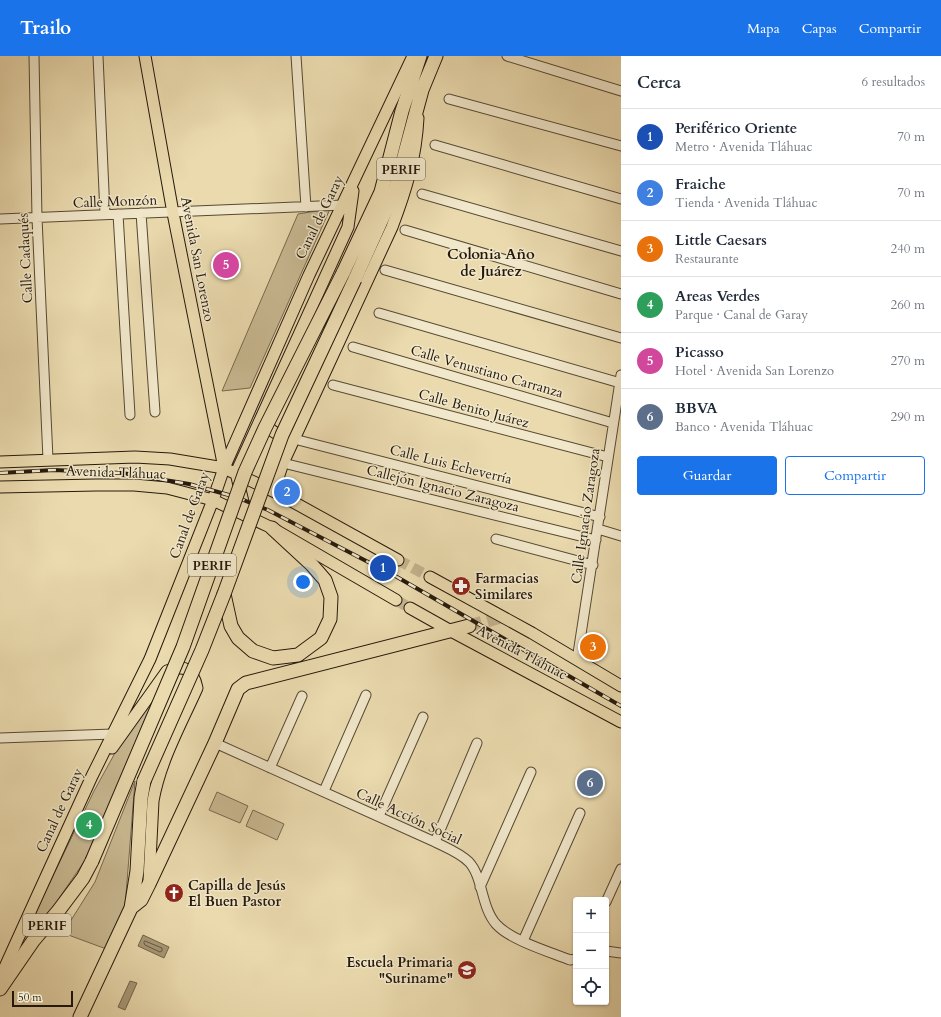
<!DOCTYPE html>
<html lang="es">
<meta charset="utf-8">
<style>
:root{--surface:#fff;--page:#f6f6f7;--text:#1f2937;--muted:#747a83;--line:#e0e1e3;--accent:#1a73e8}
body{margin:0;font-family:Cardo,serif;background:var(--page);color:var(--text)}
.controls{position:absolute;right:12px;bottom:12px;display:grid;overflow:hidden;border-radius:4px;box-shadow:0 1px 3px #0004}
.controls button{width:36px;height:36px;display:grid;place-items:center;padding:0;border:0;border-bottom:1px solid var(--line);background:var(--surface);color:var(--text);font:20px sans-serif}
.scale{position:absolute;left:12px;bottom:10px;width:61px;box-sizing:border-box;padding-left:4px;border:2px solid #25190c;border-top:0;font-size:11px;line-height:14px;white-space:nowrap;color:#25190c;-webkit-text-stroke:3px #f1e7ca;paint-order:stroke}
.you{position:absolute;left:303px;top:526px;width:14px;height:14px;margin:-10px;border:3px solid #fff;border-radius:50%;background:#1a73e8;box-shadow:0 0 0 6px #1a73e833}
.badge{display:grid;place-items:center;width:26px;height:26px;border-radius:50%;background:var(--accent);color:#fff;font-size:13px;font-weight:700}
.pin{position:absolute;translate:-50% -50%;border:2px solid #fff;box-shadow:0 1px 4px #0006}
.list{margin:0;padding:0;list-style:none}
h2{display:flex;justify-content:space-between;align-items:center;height:52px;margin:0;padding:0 16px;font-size:17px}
h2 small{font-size:13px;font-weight:400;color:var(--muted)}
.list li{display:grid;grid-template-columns:26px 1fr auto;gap:12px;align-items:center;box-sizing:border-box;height:56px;padding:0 16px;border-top:1px solid var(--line)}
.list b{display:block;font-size:15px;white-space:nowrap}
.list p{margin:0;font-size:13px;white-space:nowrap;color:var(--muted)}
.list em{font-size:13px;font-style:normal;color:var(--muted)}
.actions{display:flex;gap:8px;padding:12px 16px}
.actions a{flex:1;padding:9px 0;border:1px solid var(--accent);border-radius:4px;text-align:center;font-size:14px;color:var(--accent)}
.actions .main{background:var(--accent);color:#fff}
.icon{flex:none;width:22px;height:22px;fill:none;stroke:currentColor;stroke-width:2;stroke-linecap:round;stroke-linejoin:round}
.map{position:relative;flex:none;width:621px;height:961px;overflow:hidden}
header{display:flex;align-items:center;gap:24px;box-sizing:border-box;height:56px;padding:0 20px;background:var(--accent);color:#fff}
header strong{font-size:19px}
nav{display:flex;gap:22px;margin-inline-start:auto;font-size:14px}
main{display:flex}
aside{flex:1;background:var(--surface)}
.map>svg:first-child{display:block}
.green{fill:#c9b992;stroke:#77694f}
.water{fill:#a79877;stroke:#73654c}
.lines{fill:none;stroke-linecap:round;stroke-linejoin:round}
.shore{stroke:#665842;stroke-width:1}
.major-tunnel{stroke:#c3b38e;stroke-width:11;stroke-dasharray:11 5.5;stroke-linecap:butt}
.highway-tunnel{stroke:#c3b38e;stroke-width:13;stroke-dasharray:13 6;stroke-linecap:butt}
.minor-casing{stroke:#564934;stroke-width:11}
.major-casing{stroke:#25190c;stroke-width:13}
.highway-casing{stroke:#25190c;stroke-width:15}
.minor{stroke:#f1e7ca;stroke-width:9}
.major{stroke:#eadaae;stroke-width:11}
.highway{stroke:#eadaae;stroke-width:13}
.rail-casing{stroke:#25190c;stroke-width:4}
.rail{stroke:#f1e7ca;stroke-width:2.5;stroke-dasharray:8;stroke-linecap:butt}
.highway-bridge-casing{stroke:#25190c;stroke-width:15;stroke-linecap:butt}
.highway-bridge{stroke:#eadaae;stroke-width:13}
.labels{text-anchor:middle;stroke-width:3;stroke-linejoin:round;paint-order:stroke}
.shield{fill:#f1e7ca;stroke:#625745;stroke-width:1}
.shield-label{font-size:13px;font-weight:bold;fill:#25190c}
.street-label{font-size:14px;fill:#25190c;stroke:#f1e7ca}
.poi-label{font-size:14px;font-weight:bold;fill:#25190c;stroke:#f1e7ca;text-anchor:start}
.neighbourhood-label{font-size:15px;font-weight:bold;fill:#25190c;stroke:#f1e7ca}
</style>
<header>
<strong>Trailo</strong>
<nav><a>Mapa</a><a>Capas</a><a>Compartir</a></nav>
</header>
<main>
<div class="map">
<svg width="621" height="961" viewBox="0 0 621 961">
<rect width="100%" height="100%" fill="#eadaae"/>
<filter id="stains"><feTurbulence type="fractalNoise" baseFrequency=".005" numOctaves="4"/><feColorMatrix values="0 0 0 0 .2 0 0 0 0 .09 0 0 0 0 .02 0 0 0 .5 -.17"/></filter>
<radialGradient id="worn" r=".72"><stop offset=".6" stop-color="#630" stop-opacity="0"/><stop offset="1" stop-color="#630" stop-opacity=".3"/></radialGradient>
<!-- green -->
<path class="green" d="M 330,153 L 250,332 L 222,335 L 298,158 Z
M 163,629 L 86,803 L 53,851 L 28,879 L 34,859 L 94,735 L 115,697 Z
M 135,725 L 125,851 L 109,894 L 63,877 L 95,826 Z
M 217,736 L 248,750 L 240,767 L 209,754 Z
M 253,754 L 284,768 L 277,784 L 246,770 Z"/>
<!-- water -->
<path class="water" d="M 143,879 L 169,891 L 164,902 L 138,890 Z
M 130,925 L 137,927 L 125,954 L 118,951 Z"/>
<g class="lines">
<!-- shore -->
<path class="shore" d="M 145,885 L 162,892 L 162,895 L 160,896 L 145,889 L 144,887 Z"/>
<!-- major-tunnel -->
<path class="major-tunnel" d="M 398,504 L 430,521
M 396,544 L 410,552"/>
<!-- highway-tunnel -->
<path class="highway-tunnel" d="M 469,570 L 501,561"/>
<defs>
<path id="minor" d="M 34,0 L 37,162 L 48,403
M 98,0 L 105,158
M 296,0 L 306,151
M 507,0 L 621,35
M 449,43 L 621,90
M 435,89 L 621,143
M 422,138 L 621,195
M 141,157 L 155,356
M 118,158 L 130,359
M 0,163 L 343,149 L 348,151
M 405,174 L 621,238
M 385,214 L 621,282
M 379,257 L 620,327
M 353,291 L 613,367
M 333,329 L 608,401
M 294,383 L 600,461
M 283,407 L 596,484
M 598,473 L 621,480
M 496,483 L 593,509
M 577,604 L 621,319
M 0,682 L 113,678
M 215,687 L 435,786 C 447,792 460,797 469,806 C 483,821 481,851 496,868 C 510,884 550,896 570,904 L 576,903
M 270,712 L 302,640
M 324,735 L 366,639
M 379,760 L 423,661
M 435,786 L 477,687
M 480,831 L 531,716
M 606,846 L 621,813
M 523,885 L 580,757
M 606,895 L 621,897"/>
<path id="major" d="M 145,0 L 173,157 L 224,412
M 265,361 C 267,374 276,380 289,379
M 0,406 L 135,401 L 170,403 L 224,412 L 277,437 L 398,504
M 0,431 L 96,429 L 134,429 L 167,432 L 213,444 L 272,472 L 396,544
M 277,437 L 277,425 L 283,407 L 392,171 C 406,134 416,102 418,62
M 246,458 L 236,417 L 348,171 L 353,135
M 430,521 L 532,577 L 621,630
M 410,552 L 451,575 L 621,666
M 112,692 L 167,615 C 185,608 193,613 197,632 C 181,668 160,705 153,745 L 149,825
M 1,929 L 5,911 L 39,836 L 92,720 L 150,603 L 213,444 L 224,412 L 309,219 L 413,0"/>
<path id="highway" d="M 343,217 L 381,136 L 402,55 L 420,0
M 355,223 L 395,134 L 422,34 L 436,0
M 224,538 L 231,570 L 238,582 L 253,595 L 273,602 L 298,599 L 321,582 L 330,563 L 331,541 L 325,524 L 312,509 L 272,472
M 131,852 L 141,844 L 149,828 L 215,687 L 238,633 L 246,627 L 469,570
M 0,933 L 33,885 L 59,854 L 83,822 L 92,805
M 80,961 L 131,852 L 137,815 L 141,742 L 144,725"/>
</defs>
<!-- minor casing -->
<use href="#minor" class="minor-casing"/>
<!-- major casing -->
<use href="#major" class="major-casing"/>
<!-- highway casing -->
<use href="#highway" class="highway-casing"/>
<!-- minor -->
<use href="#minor" class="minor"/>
<!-- major -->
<use href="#major" class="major"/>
<!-- highway -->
<use href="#highway" class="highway"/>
<defs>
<path id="rail" d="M 0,417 L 54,414 L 122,417 L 189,428 L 236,441 L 268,454 L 397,521 L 621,650"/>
</defs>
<!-- rail casing -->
<use href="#rail" class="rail-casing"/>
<!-- rail -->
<use href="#rail" class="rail"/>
<defs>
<path id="highway-bridge" d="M 144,725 L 202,594 L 224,538 L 282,379 L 355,223
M 92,805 L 183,591 L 245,416 L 265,372 L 343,217"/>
</defs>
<!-- highway-bridge casing -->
<use href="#highway-bridge" class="highway-bridge-casing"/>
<!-- highway-bridge -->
<use href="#highway-bridge" class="highway-bridge"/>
</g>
<!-- icons -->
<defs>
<symbol id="pharmacy-disc" viewBox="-11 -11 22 22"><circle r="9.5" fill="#8f2418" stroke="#f1e7ca"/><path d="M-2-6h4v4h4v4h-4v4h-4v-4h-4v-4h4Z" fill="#fff"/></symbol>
<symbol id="church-disc" viewBox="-11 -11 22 22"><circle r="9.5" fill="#8f2418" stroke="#f1e7ca"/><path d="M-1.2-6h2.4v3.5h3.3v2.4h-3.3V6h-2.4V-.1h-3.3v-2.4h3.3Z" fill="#fff"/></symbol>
<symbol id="school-disc" viewBox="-11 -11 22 22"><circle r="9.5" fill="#8f2418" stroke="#f1e7ca"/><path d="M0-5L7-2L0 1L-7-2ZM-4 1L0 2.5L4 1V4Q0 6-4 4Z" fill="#fff"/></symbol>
</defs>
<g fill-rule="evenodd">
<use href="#pharmacy-disc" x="450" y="519" width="22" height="22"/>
<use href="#church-disc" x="163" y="826" width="22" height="22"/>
<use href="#school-disc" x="456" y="903" width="22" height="22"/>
</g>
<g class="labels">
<!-- shield labels -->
<g class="shield">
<rect x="377" y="102" width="48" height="22" rx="3"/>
<rect x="188" y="498" width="48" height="22" rx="3"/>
<rect x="23" y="858" width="48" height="22" rx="3"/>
</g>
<g class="shield-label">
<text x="401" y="118">PERIF</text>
<text x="212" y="514">PERIF</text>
<text x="47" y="874">PERIF</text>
</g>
<!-- street labels -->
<g class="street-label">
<text transform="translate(115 145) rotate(-2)" y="5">Calle Monzón</text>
<text transform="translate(319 161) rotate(-64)" y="5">Canal de Garay</text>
<text transform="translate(25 202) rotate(-93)" y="5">Calle Cadaqués</text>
<text transform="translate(198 203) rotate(79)" y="5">Avenida San Lorenzo</text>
<text transform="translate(487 315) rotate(16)" y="5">Calle Venustiano Carranza</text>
<text transform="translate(474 352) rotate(15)" y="5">Calle Benito Juárez</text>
<text transform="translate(451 408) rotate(14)" y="5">Calle Luis Echeverría</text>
<text transform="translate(116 416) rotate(2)" y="5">Avenida Tláhuac</text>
<text transform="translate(443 432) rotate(14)" y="5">Callejón Ignacio Zaragoza</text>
<text transform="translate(189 459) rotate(-70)" y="5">Canal de Garay</text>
<text transform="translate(585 460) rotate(-82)" y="5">Calle Ignacio Zaragoza</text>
<text transform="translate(522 596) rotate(28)" y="5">Avenida Tláhuac</text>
<text transform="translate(59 754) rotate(-65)" y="5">Canal de Garay</text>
<text transform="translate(409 760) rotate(25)" y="5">Calle Acción Social</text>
</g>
<!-- poi labels -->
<g class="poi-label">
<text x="475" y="527">Farmacias<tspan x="475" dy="16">Similares</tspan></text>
<text x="188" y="834">Capilla de Jesús<tspan x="188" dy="16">El Buen Pastor</tspan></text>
<text x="453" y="911" text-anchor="end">Escuela Primaria<tspan x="453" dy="16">"Suriname"</tspan></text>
</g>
<!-- neighbourhood labels -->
<g class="neighbourhood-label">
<text x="491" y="203">Colonia Año<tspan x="491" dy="17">de Juárez</tspan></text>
</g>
</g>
<rect width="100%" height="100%" filter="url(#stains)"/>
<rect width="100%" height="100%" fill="url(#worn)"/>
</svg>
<div class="controls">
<button>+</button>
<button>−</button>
<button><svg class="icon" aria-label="locate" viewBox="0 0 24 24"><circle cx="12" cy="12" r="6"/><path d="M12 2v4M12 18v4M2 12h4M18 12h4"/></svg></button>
</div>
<div class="scale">50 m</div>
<div class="you"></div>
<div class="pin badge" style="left:383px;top:512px;background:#1a4fb4">1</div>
<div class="pin badge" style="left:287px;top:436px;background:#3f7fe0">2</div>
<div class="pin badge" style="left:593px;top:591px;background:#e8710a">3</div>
<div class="pin badge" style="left:89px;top:769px;background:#2e9e5b">4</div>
<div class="pin badge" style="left:226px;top:209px;background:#d1479c">5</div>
<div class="pin badge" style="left:590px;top:727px;background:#5c6f8a">6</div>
</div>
<aside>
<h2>Cerca<small>6 resultados</small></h2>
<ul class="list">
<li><span class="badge" style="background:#1a4fb4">1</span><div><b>Periférico Oriente</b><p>Metro · Avenida Tláhuac</p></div><em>70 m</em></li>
<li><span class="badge" style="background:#3f7fe0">2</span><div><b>Fraiche</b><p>Tienda · Avenida Tláhuac</p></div><em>70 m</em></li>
<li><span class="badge" style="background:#e8710a">3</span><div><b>Little Caesars</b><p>Restaurante</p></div><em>240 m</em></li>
<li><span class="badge" style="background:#2e9e5b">4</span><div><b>Areas Verdes</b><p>Parque · Canal de Garay</p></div><em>260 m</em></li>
<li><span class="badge" style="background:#d1479c">5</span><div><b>Picasso</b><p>Hotel · Avenida San Lorenzo</p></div><em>270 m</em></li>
<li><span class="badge" style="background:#5c6f8a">6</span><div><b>BBVA</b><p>Banco · Avenida Tláhuac</p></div><em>290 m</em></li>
</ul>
<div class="actions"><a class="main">Guardar</a><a>Compartir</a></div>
</aside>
</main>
